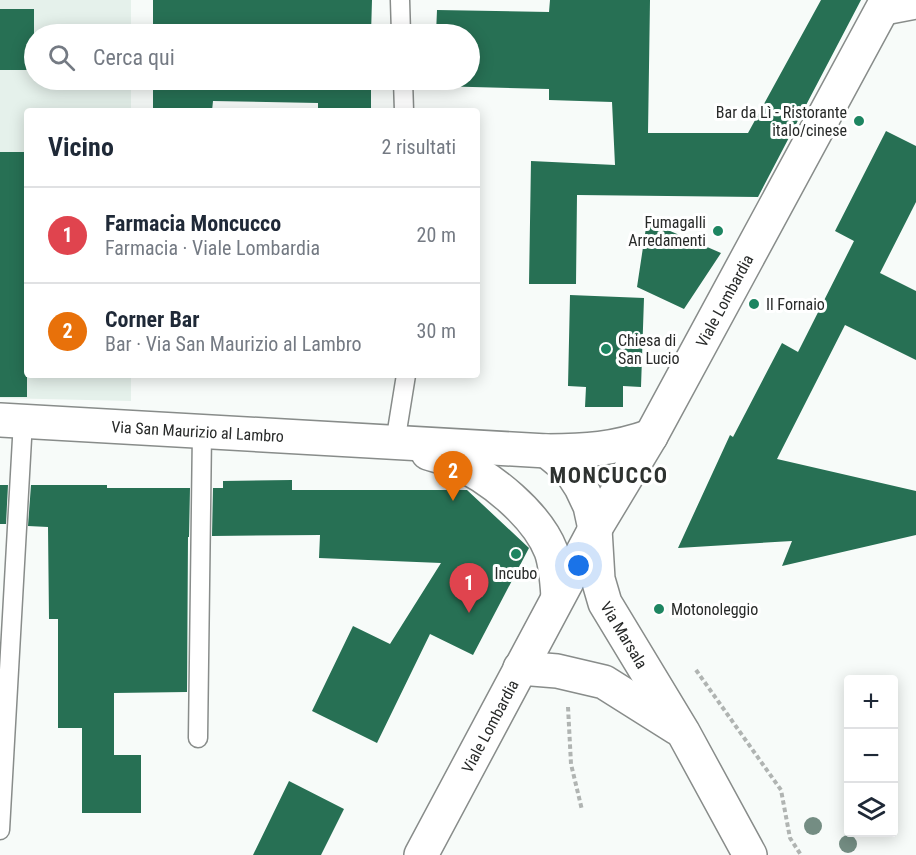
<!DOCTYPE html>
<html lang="it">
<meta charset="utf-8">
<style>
:root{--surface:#fff;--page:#f2f2f3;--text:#1f2937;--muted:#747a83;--line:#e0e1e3;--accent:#2563eb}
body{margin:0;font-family:"Roboto Condensed",sans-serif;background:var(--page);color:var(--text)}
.controls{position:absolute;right:18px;bottom:18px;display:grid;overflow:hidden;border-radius:6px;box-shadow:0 3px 15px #0003}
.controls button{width:54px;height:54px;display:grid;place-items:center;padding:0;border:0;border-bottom:2px solid var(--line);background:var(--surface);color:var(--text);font:30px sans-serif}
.you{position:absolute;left:579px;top:566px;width:21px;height:21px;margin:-15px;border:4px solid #fff;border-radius:50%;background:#1a73e8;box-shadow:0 0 0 9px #1a73e833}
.badge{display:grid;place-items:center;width:39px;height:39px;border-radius:50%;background:var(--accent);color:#fff;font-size:20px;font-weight:700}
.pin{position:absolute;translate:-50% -50px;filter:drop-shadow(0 2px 3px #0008)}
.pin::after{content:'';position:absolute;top:32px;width:21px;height:18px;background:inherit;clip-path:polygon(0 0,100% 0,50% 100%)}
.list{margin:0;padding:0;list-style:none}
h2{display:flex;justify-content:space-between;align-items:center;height:78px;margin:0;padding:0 24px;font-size:26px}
h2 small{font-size:20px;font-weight:400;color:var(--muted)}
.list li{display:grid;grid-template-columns:39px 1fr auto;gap:18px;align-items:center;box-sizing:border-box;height:96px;padding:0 24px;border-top:2px solid var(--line)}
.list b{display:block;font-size:22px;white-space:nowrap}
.list p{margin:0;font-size:20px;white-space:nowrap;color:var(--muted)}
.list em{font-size:20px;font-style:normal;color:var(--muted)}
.icon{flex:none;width:33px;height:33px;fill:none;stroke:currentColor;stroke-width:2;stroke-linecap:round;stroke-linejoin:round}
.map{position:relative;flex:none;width:916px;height:855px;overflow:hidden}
.search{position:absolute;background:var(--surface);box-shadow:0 3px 15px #0003;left:24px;top:24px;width:456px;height:66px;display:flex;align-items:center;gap:15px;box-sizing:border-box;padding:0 21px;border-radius:33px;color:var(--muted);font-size:22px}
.panel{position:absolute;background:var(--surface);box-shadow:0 3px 15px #0003;left:24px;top:108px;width:456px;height:270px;border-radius:6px}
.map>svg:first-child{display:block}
.built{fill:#e5f1eb}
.building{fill:#277054}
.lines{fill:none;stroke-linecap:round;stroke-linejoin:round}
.lane-casing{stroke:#888c8a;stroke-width:21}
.street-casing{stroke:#888c8a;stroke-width:36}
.secondary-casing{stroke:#888c8a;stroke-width:36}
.path{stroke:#b0b4b2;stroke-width:4;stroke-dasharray:4.5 3;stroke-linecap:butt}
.lane{stroke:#fff;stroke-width:18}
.street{stroke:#fff;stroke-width:33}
.secondary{stroke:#fff;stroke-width:33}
.tree{fill:#748d83}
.poi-dot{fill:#1d8561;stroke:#fff;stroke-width:2}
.labels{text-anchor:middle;stroke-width:6;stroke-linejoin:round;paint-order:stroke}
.poi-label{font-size:16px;fill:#282a29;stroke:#fff;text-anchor:start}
.street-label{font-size:16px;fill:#282a29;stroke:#fff}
.district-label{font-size:22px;font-weight:bold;letter-spacing:1.5px;fill:#2e3230;stroke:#fff}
</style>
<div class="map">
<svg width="916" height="855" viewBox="0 0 916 855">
<rect width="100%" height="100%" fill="#f7fbf9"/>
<!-- built -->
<path class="built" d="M 0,0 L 131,0 L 131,34 L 34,34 L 34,80 L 131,80 L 131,111 L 27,111 L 27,375 L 131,375 L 131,401 L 0,398 Z"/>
<!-- building -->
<path class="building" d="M 153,0 L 372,0 L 371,34 L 153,34 Z
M 550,0 L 650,0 L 648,133 L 748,133 L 821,0 L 861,0 L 758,197 L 577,195 L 576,284 L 529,284 L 531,161 L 615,165 L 612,102 L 549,100 L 549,89 L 435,86 L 435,80 L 470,80 L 470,34 L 436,34 L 437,10 L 549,12 Z
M 0,9 L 34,9 L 34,70 L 0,70 Z
M 153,80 L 371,80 L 371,111 L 318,111 L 318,103 L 213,101 L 212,111 L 153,111 Z
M 886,131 L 916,146 L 916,202 L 880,273 L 916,291 L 916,360 L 845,325 L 777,459 L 916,491 L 916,535 L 782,566 L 792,541 L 678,548 L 730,435 L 733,437 L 782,343 L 798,352 L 854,241 L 835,231 Z
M 0,152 L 27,152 L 27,397 L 0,397 Z
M 647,221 L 721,253 L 684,309 L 637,287 Z
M 570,295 L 644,298 L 641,387 L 623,386 L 623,407 L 585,407 L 586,387 L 568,386 Z
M 292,480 L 292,490 L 467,490 L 529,548 L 473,655 L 430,634 L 377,743 L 312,711 L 353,626 L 390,644 L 441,563 L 319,558 L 320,535 L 212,536 L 213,488 L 223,488 L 223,481 Z
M 0,485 L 8,485 L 6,524 L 0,524 Z
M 31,485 L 107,485 L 107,488 L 190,488 L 189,537 L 188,537 L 187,692 L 114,693 L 114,755 L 141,755 L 141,813 L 82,813 L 82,728 L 58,728 L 58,619 L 49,619 L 48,527 L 28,526 Z
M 289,781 L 344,809 L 321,855 L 253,855 Z"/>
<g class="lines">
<defs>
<path id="lane" d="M 400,0 L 401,34
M 403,80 L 404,111
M 395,443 L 406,375
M 198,738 L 202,432
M 0,830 L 23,421"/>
<path id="street" d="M 884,8 L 916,2"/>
<g id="secondary">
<path id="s1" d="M 0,420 L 547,451 C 586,451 614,449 651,436"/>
<path id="s2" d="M 547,451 L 570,470 L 581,487 L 590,506 L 595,529 L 598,579 L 605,603 L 683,732 L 750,855"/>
<path d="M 428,453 C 437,456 446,458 455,462 C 490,476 537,515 551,551 C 556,565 557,582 558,597"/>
<path d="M 520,668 L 557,671 L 604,682 L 677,728"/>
<path id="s3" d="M 421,855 L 595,529 L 651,436 L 887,0"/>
</g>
</defs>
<!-- lane casing -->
<use href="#lane" class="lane-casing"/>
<!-- street casing -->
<use href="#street" class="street-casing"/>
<!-- secondary casing -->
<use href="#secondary" class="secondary-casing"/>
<!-- path -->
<path class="path" d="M 696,670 L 781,790 L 790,838 L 801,855
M 568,707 L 571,764 L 582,810"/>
<!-- lane -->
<use href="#lane" class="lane"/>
<!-- street -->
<use href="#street" class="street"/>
<!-- secondary -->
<use href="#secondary" class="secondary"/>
</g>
<!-- trees -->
<g class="tree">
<circle cx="813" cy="826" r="9"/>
<circle cx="848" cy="844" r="9"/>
</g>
<!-- markers -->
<g class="poi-dot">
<circle cx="859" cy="121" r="6"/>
<circle cx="718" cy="231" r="6"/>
<circle cx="754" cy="304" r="6"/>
<circle cx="606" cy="349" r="6"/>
<circle cx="516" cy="554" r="6"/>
<circle cx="659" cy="609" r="6"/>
</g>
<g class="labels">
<!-- poi labels -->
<g class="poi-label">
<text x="847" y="118" text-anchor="end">Bar da Lì - Ristorante<tspan x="847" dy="18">italo/cinese</tspan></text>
<text x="706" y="228" text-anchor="end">Fumagalli<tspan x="706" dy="18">Arredamenti</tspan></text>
<text x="766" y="310">Il Fornaio</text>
<text x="618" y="346">Chiesa di<tspan x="618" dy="18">San Lucio</tspan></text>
<text x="516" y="579" text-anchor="middle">Incubo</text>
<text x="671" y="615">Motonoleggio</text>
</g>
<!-- street labels -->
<g class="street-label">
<text dy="6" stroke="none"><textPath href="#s3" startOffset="632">Viale Lombardia</textPath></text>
<text dy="6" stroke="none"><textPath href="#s1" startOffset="198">Via San Maurizio al Lambro</textPath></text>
<text dy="6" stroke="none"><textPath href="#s2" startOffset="207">Via Marsala</textPath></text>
<text dy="6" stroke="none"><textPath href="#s3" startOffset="146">Viale Lombardia</textPath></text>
</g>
<!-- district labels -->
<g class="district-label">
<text x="609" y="483">MONCUCCO</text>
</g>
</g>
</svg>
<div class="controls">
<button>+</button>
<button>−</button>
<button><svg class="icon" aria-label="layers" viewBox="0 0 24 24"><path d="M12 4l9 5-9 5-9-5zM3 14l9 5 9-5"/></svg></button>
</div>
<div class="you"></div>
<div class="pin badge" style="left:469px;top:613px;background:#e0444e">1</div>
<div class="pin badge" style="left:453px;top:501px;background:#e8710a">2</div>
<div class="search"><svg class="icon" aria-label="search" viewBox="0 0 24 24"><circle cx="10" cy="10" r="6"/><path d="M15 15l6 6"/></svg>Cerca qui</div>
<section class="panel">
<h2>Vicino<small>2 risultati</small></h2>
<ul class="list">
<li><span class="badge" style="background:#e0444e">1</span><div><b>Farmacia Moncucco</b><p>Farmacia · Viale Lombardia</p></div><em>20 m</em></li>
<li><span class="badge" style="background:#e8710a">2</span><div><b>Corner Bar</b><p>Bar · Via San Maurizio al Lambro</p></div><em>30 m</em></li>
</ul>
</section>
</div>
